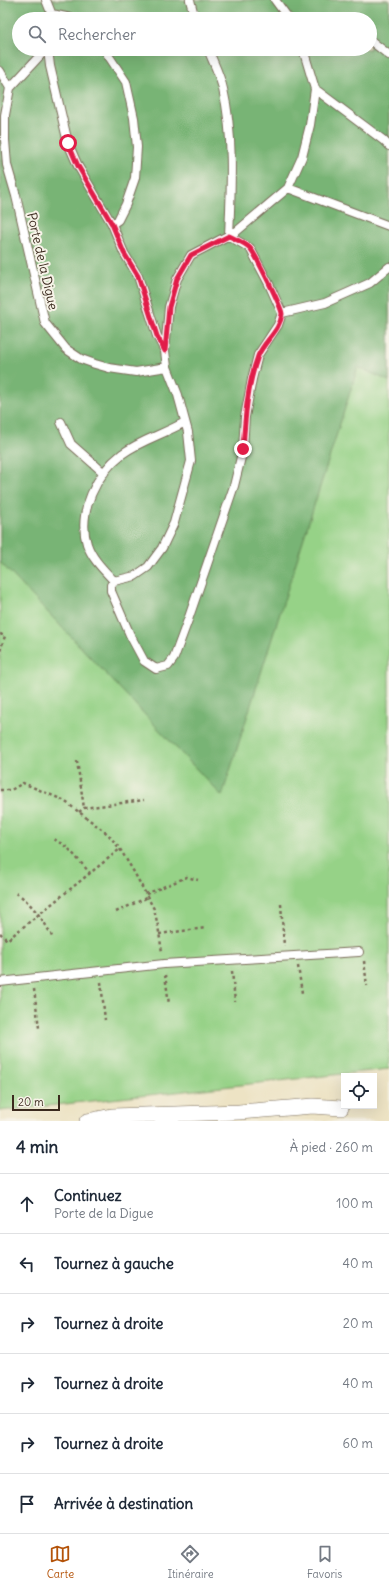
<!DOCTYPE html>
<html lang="fr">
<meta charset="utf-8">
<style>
:root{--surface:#fff;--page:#f6f6f7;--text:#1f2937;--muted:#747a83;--line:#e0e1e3;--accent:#b45309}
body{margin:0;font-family:Delius,sans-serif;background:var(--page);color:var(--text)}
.controls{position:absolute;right:12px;bottom:12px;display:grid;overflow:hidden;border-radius:0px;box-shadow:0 4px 16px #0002}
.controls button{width:36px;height:36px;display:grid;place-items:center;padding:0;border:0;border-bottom:1px solid var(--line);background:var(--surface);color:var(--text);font:20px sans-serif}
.scale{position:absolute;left:12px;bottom:10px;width:48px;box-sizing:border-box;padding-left:4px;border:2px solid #3b2a1e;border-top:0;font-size:11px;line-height:14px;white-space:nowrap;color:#3b2a1e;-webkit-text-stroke:3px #f7f3e8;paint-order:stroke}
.stop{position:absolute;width:12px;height:12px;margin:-9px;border:3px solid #e11d48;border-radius:50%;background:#fff}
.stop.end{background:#e11d48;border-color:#fff;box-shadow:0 1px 4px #0008}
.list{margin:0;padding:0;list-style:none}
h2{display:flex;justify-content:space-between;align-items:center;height:52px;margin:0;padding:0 16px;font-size:17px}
h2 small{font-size:13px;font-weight:400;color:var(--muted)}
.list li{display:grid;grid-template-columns:26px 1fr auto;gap:12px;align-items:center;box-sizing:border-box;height:60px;padding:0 16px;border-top:1px solid var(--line)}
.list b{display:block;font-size:15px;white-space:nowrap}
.list p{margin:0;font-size:13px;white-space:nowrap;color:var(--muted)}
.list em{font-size:13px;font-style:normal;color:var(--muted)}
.icon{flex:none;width:22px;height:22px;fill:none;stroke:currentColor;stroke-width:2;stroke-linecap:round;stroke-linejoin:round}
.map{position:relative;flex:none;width:389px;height:1121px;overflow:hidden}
.search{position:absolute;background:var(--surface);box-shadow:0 4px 16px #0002;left:12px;right:12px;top:12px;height:44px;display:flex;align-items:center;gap:10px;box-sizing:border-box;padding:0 14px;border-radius:22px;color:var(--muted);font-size:15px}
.sheet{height:412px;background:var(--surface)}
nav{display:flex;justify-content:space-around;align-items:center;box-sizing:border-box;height:56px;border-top:1px solid var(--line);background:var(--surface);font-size:11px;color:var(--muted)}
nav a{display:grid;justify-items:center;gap:2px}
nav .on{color:var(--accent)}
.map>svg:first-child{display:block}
.green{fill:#96d287;stroke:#687e52;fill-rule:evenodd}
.forest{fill:#78b474;stroke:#5a6f49;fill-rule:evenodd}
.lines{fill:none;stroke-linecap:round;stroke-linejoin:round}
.lane-casing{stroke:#796b58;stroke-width:10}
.street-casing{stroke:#796b58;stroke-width:16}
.path{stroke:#796b58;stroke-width:2.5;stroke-dasharray:3 3;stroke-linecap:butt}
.lane{stroke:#fff;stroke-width:8}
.street{stroke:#fff;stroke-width:15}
.route{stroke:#e11d48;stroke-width:5}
.labels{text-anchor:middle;stroke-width:4;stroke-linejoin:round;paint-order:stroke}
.street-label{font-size:13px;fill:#3b2a1e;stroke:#f7f3e8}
</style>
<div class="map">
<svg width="389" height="1121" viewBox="0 0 389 1121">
<rect width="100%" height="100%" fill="#f7f3e8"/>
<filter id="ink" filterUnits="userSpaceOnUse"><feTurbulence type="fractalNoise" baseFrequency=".025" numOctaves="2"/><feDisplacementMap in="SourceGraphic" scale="8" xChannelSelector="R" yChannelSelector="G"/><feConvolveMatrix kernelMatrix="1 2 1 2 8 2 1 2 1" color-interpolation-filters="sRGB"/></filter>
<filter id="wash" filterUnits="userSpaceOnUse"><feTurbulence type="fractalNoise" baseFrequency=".012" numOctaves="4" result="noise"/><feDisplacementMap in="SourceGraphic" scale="16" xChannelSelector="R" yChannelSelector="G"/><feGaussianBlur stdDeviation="0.9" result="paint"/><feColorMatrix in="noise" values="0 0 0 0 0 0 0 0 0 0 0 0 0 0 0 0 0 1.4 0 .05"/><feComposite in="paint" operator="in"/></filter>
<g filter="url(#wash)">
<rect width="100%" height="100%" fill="#ede3c4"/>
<!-- green -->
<path class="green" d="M 0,0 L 389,0 L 389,1069 L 0,1111 ZM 19,19 L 370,19 L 370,49 L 19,49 Z"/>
<!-- forest -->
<path class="forest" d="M 0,0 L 389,0 L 389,381 L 358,367 L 222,796 L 0,562 ZM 19,19 L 370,19 L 370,49 L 19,49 Z"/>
</g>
<g filter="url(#ink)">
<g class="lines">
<defs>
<path id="lane" d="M 46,0 L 52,15 L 51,18
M 190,0 L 195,19
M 275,0 L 289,19
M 52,14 L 75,19
M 370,40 L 389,55
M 46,49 L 10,88 L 5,115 L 5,140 L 7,165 L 16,196 L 45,323 L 66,349 L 81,359 L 95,364 L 109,368 L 136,372 L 167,367 L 165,351 L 157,336 L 138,276 L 124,253 L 112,224 L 78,166 L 68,143 L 50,66 L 48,49
M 104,49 L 126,82 L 134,118 L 137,147 L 135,178 L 126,204 L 118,220 L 112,224
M 0,71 L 10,88
M 315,89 L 383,140 L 389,146
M 288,188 L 389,226
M 282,313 L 325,303 L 370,283 L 389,267
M 165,351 L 169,307 L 177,279 L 191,255 L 237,231 L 288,188 L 302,157 L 310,125 L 315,89 L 303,49
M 167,367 L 178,395 L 188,432 L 191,461 L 174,523 L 162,548 L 148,567 L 135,576 L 114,581 L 111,585 L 111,591 L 130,635 L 144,661 L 156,669 L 168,666 L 174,658 L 188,620 L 234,486 L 243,449 L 245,417 L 252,379 L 258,355 L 278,325 L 282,313 L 269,284 L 250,248 L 229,236 C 231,187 234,137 223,89 C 220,75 213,62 208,49
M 61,422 L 71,444 L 104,473
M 114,581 C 104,570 92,559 87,544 C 77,512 97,473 122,454 C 141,440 164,434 185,422
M 0,982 L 164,964 L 359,952"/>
<path id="street" d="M 87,1121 L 112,1116 L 239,1112 L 313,1106 L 341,1108"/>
</defs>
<!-- lane casing -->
<use href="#lane" class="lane-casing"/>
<!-- street casing -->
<use href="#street" class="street-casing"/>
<!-- path -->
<path class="path" d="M 0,634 L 5,636 L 0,651
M 77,761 L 84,808
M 0,790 L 11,790 L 23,783 L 63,800 L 108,834 L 120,849 L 134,872 L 154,909 L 158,926 L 162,952
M 79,812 L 84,808 L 144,800
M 54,839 L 68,848 L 90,873
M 16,893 C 30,901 47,924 53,939
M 146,894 L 187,877 L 198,880
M 281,904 L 284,946
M 116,912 L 148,897
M 0,933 L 7,940 L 120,849
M 159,934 L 206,928
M 364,961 L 367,986
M 298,966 L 302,993
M 232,971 L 235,1002
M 165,975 L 169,1004
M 101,982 L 105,1020
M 34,989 L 39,1028"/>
<!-- lane -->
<use href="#lane" class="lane"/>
<!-- street -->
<use href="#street" class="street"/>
</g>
</g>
<g class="lines" filter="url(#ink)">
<!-- route -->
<path class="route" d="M 68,143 L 78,166 L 112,224 L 124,253 L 138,276 L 157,336 L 165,351 L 169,307 L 177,279 L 191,255 L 229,236 C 235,239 245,243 250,248 C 255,253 282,308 282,314 C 280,331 264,341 258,356 C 247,386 245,418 243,449"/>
</g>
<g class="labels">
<!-- street labels -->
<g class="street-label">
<text transform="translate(43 261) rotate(77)" y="5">Porte de la Digue</text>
</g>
</g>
</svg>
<div class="controls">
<button><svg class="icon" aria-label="locate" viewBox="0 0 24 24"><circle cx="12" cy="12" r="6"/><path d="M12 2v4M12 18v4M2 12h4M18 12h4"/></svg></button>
</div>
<div class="scale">20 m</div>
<div class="stop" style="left:68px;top:143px"></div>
<div class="stop end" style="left:243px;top:449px"></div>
<div class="search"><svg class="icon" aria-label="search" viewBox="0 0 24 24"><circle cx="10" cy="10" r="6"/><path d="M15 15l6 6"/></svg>Rechercher</div>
</div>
<section class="sheet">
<h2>4 min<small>À pied · 260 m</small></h2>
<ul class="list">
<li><svg class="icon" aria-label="ahead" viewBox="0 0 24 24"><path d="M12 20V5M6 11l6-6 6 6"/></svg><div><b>Continuez</b><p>Porte de la Digue</p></div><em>100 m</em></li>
<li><svg class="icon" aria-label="left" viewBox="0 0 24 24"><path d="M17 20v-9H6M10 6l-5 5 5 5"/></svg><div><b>Tournez à gauche</b></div><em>40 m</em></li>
<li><svg class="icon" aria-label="right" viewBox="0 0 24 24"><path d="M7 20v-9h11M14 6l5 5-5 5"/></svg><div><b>Tournez à droite</b></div><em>20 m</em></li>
<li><svg class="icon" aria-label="right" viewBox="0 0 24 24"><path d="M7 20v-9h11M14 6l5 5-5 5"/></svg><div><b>Tournez à droite</b></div><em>40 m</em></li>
<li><svg class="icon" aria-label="right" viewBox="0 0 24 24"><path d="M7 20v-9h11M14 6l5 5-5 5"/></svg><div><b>Tournez à droite</b></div><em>60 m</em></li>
<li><svg class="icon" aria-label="arrive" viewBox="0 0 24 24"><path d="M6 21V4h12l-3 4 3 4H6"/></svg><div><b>Arrivée à destination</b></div></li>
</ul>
</section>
<nav>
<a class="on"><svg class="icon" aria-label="map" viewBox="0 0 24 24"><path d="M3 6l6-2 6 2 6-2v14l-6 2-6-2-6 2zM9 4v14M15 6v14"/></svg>Carte</a>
<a><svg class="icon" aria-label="directions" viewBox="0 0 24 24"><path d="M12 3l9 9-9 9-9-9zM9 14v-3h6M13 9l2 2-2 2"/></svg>Itinéraire</a>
<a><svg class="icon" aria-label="saved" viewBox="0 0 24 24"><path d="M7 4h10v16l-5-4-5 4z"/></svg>Favoris</a>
</nav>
